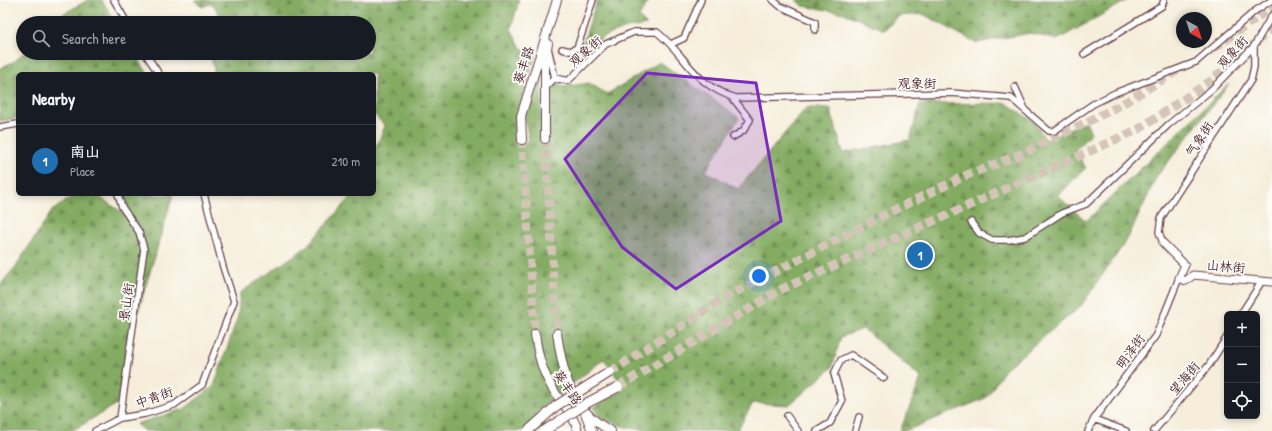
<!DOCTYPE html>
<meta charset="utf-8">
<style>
:root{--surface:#171b24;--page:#242831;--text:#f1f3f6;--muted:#9ea1a6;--line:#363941;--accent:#1f6fb2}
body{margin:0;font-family:"Patrick Hand","LXGW WenKai TC",sans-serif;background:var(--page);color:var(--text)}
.controls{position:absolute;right:12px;bottom:12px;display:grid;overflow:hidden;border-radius:6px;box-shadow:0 2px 6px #0003}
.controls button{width:36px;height:36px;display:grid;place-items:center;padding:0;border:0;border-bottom:1px solid var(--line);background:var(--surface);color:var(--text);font:20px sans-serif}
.compass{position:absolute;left:1176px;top:12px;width:36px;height:36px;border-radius:50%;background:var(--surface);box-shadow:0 2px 6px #0003;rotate:141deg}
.you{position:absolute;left:759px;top:276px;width:14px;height:14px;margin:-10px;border:3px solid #fff;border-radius:50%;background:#1a73e8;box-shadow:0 0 0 6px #1a73e833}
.badge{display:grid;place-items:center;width:26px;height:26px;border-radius:50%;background:var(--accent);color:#fff;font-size:13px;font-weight:700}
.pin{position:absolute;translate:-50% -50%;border:2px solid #fff;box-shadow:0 1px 4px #0006}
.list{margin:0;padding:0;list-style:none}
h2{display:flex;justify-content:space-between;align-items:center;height:52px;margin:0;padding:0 16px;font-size:17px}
h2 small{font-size:13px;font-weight:400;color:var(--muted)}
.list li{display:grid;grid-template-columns:26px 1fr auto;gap:12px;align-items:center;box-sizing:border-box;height:72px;padding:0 16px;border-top:1px solid var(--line)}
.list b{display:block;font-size:15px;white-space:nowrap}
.list p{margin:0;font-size:13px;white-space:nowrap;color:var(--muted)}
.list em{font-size:13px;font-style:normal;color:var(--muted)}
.icon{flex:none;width:22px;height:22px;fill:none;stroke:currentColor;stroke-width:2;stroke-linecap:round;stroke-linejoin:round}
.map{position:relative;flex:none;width:1272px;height:431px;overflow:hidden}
.search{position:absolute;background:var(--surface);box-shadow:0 2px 6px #0003;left:16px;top:16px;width:360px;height:44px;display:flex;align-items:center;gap:10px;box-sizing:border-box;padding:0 14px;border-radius:22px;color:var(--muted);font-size:15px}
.panel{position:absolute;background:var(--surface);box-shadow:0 2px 6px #0003;left:16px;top:72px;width:360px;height:124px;border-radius:6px}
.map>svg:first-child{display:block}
.forest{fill:url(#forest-firs);stroke:#666546}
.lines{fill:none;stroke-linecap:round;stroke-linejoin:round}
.secondary-tunnel{stroke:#d4c5b8;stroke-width:8;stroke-dasharray:8 4;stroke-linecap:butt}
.primary-tunnel{stroke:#d4c5b8;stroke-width:9;stroke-dasharray:9 4.5;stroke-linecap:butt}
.minor-casing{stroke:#643e45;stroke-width:8}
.tertiary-casing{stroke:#643e45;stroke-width:9}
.secondary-casing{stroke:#643e45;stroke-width:10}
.minor{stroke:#fff;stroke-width:5.5}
.tertiary{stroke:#fff;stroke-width:7}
.secondary{stroke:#fff;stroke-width:8}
.primary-bridge-casing{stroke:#643e45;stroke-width:11;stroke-linecap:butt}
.primary-bridge{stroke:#fff;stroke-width:9}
.marked{fill:#7b2cbf;fill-opacity:0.2;stroke:#7b2cbf;stroke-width:3;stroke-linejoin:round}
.labels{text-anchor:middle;stroke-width:3.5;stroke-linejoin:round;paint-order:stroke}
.street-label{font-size:13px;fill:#4a1f2b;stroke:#fdfcf7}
</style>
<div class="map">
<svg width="1272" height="431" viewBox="0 0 1272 431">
<defs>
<pattern id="forest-firs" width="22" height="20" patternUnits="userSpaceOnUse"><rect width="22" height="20" fill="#83ab62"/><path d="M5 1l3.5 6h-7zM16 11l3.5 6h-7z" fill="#6d8b51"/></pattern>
</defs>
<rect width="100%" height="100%" fill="#fdfcf7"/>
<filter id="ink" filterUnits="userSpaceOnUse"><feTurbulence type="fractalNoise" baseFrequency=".025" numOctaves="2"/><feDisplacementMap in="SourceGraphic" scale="8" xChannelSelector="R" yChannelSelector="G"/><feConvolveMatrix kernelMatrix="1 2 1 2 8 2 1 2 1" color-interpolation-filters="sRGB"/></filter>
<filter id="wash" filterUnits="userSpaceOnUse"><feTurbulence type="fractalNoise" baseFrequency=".012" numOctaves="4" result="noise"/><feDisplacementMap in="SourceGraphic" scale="16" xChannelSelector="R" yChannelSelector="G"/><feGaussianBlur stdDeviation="0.9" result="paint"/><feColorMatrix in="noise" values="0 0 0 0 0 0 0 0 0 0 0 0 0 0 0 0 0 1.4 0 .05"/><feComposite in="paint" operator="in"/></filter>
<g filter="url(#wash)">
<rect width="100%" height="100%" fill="#f6eedb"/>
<!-- forest -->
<path class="forest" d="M 88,0 L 102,0 L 116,23 L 53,23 L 61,15 Z
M 194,0 L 519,0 L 511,29 L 521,48 L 536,53 L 519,114 L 520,142 L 529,142 L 525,118 L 538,71 L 541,70 L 542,141 L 549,142 L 549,114 L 552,103 L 551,86 L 559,83 L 562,87 L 589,83 L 607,94 L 660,62 L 739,118 L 706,171 L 738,189 L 806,108 L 830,108 L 843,153 L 910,140 L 920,104 L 1006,103 L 1034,122 L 1046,140 L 1086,121 L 1091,133 L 1075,150 L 1086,168 L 1058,196 L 1086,221 L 1229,84 L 1157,176 L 1128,238 L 1081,306 L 1006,368 L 986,398 L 905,431 L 900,431 L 921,378 L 863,329 L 841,337 L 832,368 L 789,405 L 753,403 L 737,431 L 646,431 L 625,427 L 601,418 L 593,408 L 625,389 L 604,359 L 536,413 L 552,431 L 144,431 L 136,424 L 184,409 L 214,386 L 238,316 L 240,293 L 305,248 L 354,194 L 374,194 L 374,151 L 385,126 L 374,114 L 374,74 L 215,74 L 210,53 L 369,53 L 369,23 L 220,23 L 222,19 L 212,3 L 202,7 Z
M 597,0 L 649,0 L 639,17 L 647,25 L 627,28 L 603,37 L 591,48 L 583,43 Z
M 796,0 L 1128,0 L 1057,40 L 1030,33 L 976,43 L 923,14 L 899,16 L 884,30 L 844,13 L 803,6 Z
M 23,53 L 135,53 L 148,74 L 18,74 L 18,118 L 0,121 L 0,68 L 15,61 Z
M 75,194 L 95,194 L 123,213 L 128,208 L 123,194 L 173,195 L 130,339 L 117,404 L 72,431 L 0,431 L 0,285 L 16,266 L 52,211 Z"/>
</g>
<g filter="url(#ink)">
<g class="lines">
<!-- secondary-tunnel -->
<path class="secondary-tunnel" d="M 545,139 L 557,333
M 522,140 L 535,334"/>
<!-- primary-tunnel -->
<path class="primary-tunnel" d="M 1214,48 L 1272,7
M 610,372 L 726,297 L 888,213 L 967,175 L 1024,153 L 1117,107 L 1183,67
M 618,387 L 782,289 L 1139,129 L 1211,81 L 1272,28"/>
<defs>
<path id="minor" d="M 114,0 L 127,23
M 773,0 L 780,6 L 815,22 L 815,30
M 671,44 L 684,38 L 701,0
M 562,49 L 570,51 L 577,48 L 593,0
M 145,53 L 159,74
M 1084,54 L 1162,6 L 1164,0
M 555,78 L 568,81 L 606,44 L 634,32 L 657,32 C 688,57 693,85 736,98 L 951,93 L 1011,98 L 1049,131 L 1054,131 L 1093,104 L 1115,93 L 1196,62 L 1255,11 L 1272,0
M 1015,87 L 1024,107
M 545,88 L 555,78 L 548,48
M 732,97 L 750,120 L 743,131 L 733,137
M 0,127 L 18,124
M 118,194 L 122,207 L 139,232 L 144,249 L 120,418
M 971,222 L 979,233 L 992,240 L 1008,240 L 1025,237 L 1062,213 L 1086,204 L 1168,125 L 1212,89 L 1254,46 L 1272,15
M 1163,243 L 1159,232 L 1161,218 L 1251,80 L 1254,67 L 1254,46
M 1241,314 L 1262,281
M 787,416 L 798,431
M 1094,419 L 1126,431
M 95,431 L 120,418 L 145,414 L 174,405 L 202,385 L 234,301 L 223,267 L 204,194
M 817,431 L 830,423 L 842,401 L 834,374 L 841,360 L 851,355 L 884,378
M 855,431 L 859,417
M 1088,431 L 1094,419 L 1156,335 L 1179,278
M 1154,431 L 1209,365 L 1227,337"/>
<path id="tertiary" d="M 1163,243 L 1185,265 L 1179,278 L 1186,281 L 1193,275 L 1272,282"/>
<path id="secondary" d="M 545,139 L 545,55 L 548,44
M 522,140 L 521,116 L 557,0
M 557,333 C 563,375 571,410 611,431
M 535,334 C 538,356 543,375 556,394 C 565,407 574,416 578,431
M 585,413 L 592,431"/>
</defs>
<!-- minor casing -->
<use href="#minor" class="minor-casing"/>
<!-- tertiary casing -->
<use href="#tertiary" class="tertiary-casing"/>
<!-- secondary casing -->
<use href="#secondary" class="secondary-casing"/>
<!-- minor -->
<use href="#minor" class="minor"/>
<!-- tertiary -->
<use href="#tertiary" class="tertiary"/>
<!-- secondary -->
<use href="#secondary" class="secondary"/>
<defs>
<path id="primary-bridge" d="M 528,431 L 556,406 L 610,372
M 544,431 L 587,403 L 618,387"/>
</defs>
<!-- primary-bridge casing -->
<use href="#primary-bridge" class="primary-bridge-casing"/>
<!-- primary-bridge -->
<use href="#primary-bridge" class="primary-bridge"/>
</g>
</g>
<!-- marked area -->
<path class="marked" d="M 647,73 L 756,83 L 781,221 L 676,289 L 622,247 L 565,159 Z"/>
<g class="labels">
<!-- street labels -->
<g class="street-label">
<text transform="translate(585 51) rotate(-42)" y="5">观象街</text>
<text transform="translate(1232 52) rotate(-48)" y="5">观象街</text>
<text transform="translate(523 65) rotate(-72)" y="5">葵丰路</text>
<text x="917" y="88">观象街</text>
<text transform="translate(1199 139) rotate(-57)" y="5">气象街</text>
<text transform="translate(1226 266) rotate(5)" y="5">山林街</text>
<text transform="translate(126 302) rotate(-82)" y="5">景山街</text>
<text transform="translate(1130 351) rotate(-54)" y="5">明泽街</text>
<text transform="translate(1184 378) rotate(-50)" y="5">望海街</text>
<text transform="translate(568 387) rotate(56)" y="5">葵丰路</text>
<text transform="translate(154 397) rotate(-19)" y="5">中青街</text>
</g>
</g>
</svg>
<div class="controls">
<button>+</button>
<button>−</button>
<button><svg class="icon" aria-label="locate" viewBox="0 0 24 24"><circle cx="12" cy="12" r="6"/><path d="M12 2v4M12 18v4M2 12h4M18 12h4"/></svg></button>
</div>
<svg class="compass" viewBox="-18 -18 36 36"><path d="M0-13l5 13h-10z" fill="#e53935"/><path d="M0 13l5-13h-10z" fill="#9ea1a6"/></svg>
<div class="you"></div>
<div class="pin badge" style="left:920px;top:255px">1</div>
<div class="search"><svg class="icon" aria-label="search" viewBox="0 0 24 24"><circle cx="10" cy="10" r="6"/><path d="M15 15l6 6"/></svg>Search here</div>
<section class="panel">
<h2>Nearby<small></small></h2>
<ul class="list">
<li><span class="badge">1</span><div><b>南山</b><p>Place</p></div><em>210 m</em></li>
</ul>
</section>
</div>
